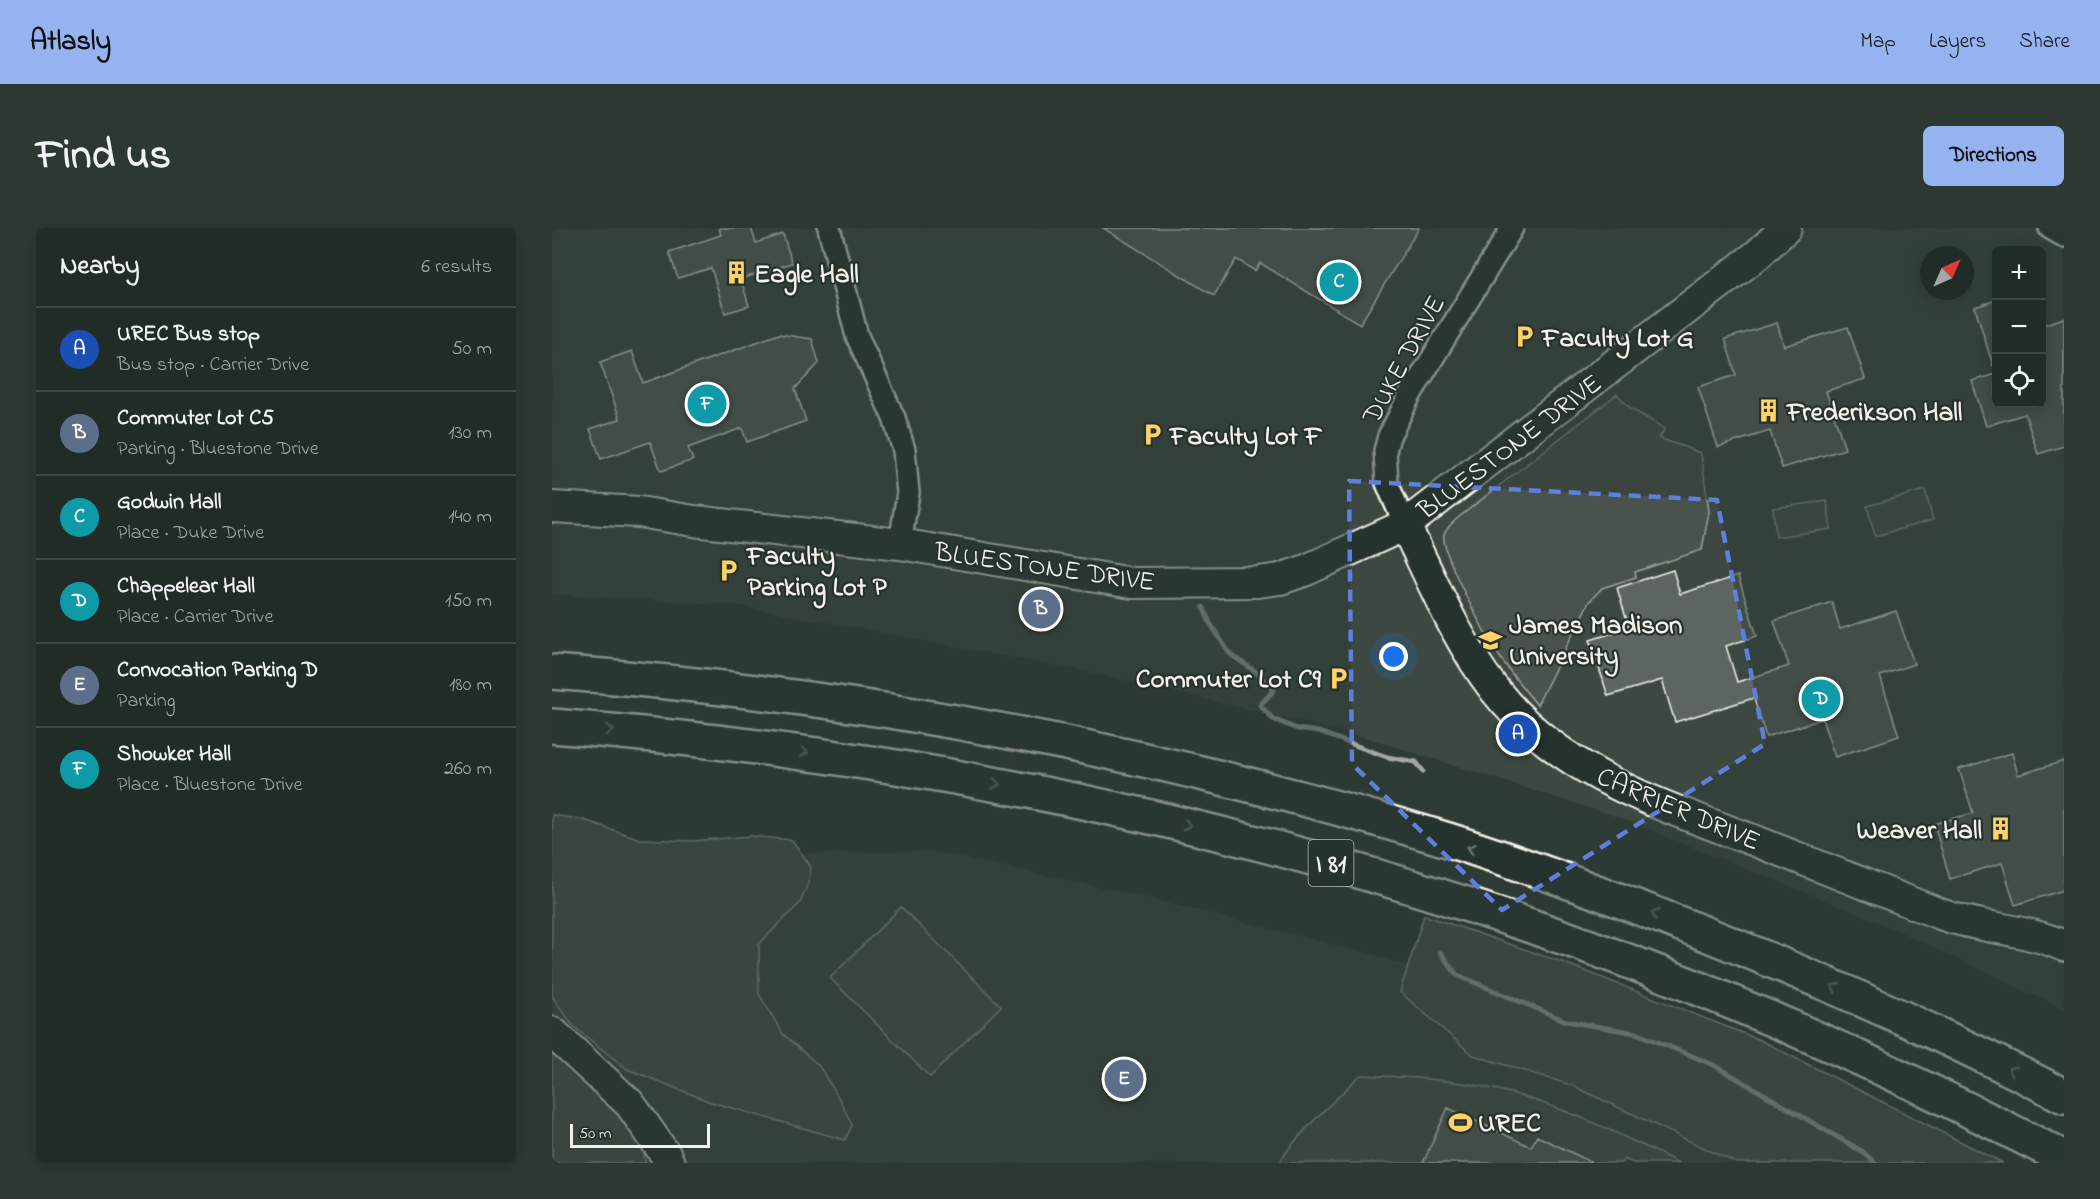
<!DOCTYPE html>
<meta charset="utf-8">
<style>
:root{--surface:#222c27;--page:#2e3833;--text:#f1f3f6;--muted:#a2a7a7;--line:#3f4844;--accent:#95b2f1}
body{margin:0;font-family:"Indie Flower",sans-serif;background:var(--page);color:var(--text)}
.controls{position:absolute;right:18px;top:18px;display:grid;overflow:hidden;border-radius:9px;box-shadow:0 3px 15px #0003}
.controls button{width:54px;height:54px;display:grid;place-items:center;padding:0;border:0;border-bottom:2px solid var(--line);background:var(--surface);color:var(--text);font:30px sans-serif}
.compass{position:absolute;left:1368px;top:18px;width:54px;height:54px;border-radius:50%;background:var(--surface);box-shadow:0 3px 15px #0003;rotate:45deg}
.scale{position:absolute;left:18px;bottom:15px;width:140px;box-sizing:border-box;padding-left:6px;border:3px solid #f4f1e8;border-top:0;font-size:16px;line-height:21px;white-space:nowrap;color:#f4f1e8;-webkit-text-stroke:4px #26332d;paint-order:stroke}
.you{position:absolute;left:842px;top:429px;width:21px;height:21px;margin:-15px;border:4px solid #fff;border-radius:50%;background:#1a73e8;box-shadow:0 0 0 9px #1a73e833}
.badge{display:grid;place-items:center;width:39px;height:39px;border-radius:50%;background:var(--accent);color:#fff;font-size:20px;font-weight:700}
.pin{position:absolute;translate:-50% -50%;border:3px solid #fff;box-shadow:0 2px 6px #0006}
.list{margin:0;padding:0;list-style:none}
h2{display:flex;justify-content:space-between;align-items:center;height:78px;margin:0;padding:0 24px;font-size:26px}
h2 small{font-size:20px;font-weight:400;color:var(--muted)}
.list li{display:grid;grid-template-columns:39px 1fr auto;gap:18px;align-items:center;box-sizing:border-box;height:84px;padding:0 24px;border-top:2px solid var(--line)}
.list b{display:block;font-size:22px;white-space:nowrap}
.list p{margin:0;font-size:20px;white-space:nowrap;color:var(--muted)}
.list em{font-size:20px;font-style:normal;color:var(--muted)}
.icon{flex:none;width:33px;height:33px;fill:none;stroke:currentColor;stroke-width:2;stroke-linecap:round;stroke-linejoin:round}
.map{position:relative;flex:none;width:1512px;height:935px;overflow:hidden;border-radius:9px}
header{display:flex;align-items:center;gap:36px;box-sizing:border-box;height:84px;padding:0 30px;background:var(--accent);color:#111}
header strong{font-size:28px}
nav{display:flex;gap:33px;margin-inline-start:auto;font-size:21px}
.intro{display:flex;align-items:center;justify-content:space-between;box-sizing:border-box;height:144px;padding:0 36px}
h1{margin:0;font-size:42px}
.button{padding:15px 27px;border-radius:9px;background:var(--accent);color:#111;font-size:21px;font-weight:700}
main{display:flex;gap:36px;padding:0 36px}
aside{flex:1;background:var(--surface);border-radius:9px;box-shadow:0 3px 15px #0003}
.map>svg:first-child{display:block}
.built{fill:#3c4841;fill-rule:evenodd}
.green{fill:#48524c;stroke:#9ea29a;stroke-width:1.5}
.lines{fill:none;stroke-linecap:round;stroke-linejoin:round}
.stream{stroke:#a4a8a0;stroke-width:5}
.building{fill:#5c655e;stroke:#f4f1e8;stroke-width:1.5}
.street-casing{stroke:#f4f1e8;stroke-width:26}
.secondary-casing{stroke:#f4f1e8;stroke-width:34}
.highway-casing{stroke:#f4f1e8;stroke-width:38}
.street{stroke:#26332d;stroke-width:21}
.secondary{stroke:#26332d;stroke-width:30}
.highway{stroke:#26332d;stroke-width:33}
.oneway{stroke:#6e766e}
.marked{fill:none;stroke:#5e7fdd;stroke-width:4.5;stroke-dasharray:12 8;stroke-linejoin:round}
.labels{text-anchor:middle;stroke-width:4.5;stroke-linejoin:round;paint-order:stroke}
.shield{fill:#26332d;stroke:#b6b8b0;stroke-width:1.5}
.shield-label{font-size:26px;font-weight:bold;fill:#f4f1e8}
.poi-label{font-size:27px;font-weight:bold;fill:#f4f1e8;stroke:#26332d;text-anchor:start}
.street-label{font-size:27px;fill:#f4f1e8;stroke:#26332d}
</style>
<header>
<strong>Atlasly</strong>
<nav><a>Map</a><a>Layers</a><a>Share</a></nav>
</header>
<div class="intro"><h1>Find us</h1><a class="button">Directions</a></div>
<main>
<aside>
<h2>Nearby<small>6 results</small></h2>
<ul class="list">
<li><span class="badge" style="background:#1a4fb4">A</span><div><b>UREC Bus stop</b><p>Bus stop · Carrier Drive</p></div><em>50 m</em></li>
<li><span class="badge" style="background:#5c6f8a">B</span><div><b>Commuter Lot C5</b><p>Parking · Bluestone Drive</p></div><em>130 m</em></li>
<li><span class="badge" style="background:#0f9aa8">C</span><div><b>Godwin Hall</b><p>Place · Duke Drive</p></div><em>140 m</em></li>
<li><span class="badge" style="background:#0f9aa8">D</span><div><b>Chappelear Hall</b><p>Place · Carrier Drive</p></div><em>150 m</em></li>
<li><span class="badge" style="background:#5c6f8a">E</span><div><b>Convocation Parking D</b><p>Parking</p></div><em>180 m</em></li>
<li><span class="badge" style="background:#0f9aa8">F</span><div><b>Showker Hall</b><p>Place · Bluestone Drive</p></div><em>260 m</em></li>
</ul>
</aside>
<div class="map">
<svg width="1512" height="935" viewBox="0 0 1512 935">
<rect width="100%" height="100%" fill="#2e3b34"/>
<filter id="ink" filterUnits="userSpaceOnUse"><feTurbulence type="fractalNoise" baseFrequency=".0167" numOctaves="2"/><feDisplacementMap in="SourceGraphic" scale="12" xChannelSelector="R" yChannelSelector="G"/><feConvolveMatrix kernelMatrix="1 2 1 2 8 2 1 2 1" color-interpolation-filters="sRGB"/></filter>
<g filter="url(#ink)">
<!-- built -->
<path class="built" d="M 0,0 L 1512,0 L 1512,781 L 1334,697 L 1063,588 L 812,509 L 547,446 L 184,377 L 0,366 ZM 1444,22 L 1490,22 L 1490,176 L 1444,176 ZM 1377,27 L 1413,27 L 1413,63 L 1377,63 Z
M 0,609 L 96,629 L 378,623 L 580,666 L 822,727 L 1078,818 L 1346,935 L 0,935 Z"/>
<!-- green -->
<path class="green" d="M 1065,166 L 1078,180 L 1113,201 L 1107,210 L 1149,225 L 1157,283 L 1150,322 L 1083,344 L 1084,349 L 1050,360 L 1037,374 L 985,477 C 972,461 959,446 948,429 C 936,411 888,325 892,307 C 894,300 901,294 907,289 Z
M 1373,262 L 1381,292 L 1323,308 L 1315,278 Z
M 1275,273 L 1279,301 L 1224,309 L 1221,280 Z
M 0,587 L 32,592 L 88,611 L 140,613 L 199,608 L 240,612 L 259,639 L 257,653 L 248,675 L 207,716 L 207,766 L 231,806 L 267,838 L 288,872 L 300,897 L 293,912 L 159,874 L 75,841 L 21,798 L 0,768 Z
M 349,679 L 449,778 L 378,849 L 278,750 Z
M 872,687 L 1010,734 L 1208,812 L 1451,935 L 1184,935 L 1019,857 L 921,827 L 848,764 Z
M 0,804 L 78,876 L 94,935 L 0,935 Z
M 808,847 C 860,849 912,852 962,866 C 1019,882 1074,909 1127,935 L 1081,935 L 1072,931 L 1069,935 L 1041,935 L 985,908 L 979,919 L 896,880 L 871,935 L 728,935 C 738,912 788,868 808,847 Z"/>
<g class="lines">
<!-- stream -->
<path class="stream" d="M 651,379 L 658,395 L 678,426 L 704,444 L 722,462 L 708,477 L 721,491 L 745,501 L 767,504 L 835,529 L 864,534 L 871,543
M 888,724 L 905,747 L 1014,793 L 1084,805 L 1162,837 L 1311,924 L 1323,935"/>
</g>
<!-- building -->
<path class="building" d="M 167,0 L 199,0 L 204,15 L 231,6 L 240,35 L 189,51 L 197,78 L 173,85 L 159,40 L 126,50 L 117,24 L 169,7 Z
M 551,0 L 867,0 L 808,96 L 708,35 L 703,43 L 684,31 L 662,68 Z
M 1444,72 L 1444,137 L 1441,138 L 1423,79 Z
M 1512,90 L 1512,218 L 1486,226 L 1473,186 L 1434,198 L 1420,153 L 1444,146 L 1444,176 L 1490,176 L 1490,97 Z
M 1225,95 L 1232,118 L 1296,99 L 1313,151 L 1274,163 L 1293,221 L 1230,240 L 1218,203 L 1166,219 L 1146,159 L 1184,147 L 1173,111 Z
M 227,106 L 260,111 L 267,135 L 243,161 L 254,193 L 195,214 L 190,200 L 136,220 L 141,232 L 109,243 L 98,214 L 49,231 L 38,201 L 68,191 L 48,134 L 80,123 L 91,155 Z
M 1121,342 L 1128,366 L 1186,348 L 1205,408 L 1174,418 L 1185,454 L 1237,438 L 1222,393 L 1280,374 L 1288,401 L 1344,383 L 1362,436 L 1328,448 L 1347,508 L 1283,529 L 1270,491 L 1214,509 L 1202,470 L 1123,494 L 1110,452 L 1056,468 L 1038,412 L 1077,400 L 1065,360 Z
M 1460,525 L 1466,547 L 1512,533 L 1512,662 L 1463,677 L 1450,635 L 1398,651 L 1382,596 L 1421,585 L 1407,541 Z
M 896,880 L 979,919 L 985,908 L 1041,935 L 871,935 Z"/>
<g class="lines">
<defs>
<path id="street" d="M 277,0 L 305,108 L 342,190 L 352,222 L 356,265 L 348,316
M 1498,0 L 1512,8
M 853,297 L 835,255 L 833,223 L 837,208 L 858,167 L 960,0"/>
<path id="secondary" d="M 0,279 L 87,284 L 142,293 L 348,316 L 580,355 L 706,354 L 728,351 L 752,343 L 853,297 L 1205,27 L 1234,0
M 853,297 C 880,352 904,412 942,461 C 1008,546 1109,577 1206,614 C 1267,638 1327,662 1388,686 C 1429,701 1472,700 1512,718
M 0,804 L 78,876 L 113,926 L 117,935"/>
<path id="highway" d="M 0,444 C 307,466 602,523 896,612 C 954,630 1012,652 1069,673 C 1220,730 1368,794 1512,868
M 0,498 C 412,530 821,622 1203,784 C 1308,828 1411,878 1512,930"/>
</defs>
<!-- street casing -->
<use href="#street" class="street-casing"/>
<!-- secondary casing -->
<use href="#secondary" class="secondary-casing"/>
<!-- highway casing -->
<use href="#highway" class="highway-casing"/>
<!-- street -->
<use href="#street" class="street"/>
<!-- secondary -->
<use href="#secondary" class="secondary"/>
<!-- highway -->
<use href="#highway" class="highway"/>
</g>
<!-- one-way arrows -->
<defs><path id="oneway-chevron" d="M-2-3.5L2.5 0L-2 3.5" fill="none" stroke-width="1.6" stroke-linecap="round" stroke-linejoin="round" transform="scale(1.5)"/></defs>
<g class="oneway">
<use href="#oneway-chevron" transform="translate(58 502) rotate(4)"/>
<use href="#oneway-chevron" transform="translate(252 524) rotate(7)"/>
<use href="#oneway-chevron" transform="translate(444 556) rotate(10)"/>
<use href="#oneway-chevron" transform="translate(635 597) rotate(14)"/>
<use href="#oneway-chevron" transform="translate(919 620) rotate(-161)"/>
<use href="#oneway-chevron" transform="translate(1103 686) rotate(-159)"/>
<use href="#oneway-chevron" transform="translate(1283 759) rotate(-156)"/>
<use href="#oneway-chevron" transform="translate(1460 842) rotate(-153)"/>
</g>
</g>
<!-- marked area -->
<path d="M0 0H1512V935H0ZM 797,253 L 1165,272 L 1213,516 L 950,682 L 800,536 Z" fill="#2e3b34" fill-opacity=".55" fill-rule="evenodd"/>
<path class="marked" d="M 797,253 L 1165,272 L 1213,516 L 950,682 L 800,536 Z"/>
<!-- icons -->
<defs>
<symbol id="building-bare" viewBox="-9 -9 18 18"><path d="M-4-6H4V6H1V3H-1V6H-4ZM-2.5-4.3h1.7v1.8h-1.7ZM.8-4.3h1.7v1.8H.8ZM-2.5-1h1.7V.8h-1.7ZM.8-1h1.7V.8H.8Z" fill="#ffd166" stroke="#26332d" stroke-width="2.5" paint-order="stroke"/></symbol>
<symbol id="parking-bare" viewBox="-9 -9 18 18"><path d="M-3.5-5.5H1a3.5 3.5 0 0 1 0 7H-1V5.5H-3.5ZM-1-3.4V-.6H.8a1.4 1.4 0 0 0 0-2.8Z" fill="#ffd166" stroke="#26332d" stroke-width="2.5" paint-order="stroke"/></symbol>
<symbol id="university-bare" viewBox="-9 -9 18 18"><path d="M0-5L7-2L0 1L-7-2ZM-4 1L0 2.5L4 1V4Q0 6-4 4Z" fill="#ffd166" stroke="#26332d" stroke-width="2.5" paint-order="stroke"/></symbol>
<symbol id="stadium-bare" viewBox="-9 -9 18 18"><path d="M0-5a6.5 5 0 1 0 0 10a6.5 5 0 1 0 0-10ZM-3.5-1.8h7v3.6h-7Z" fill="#ffd166" stroke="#26332d" stroke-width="2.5" paint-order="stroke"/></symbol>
</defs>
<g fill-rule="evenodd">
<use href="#building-bare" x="168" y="28" width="33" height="33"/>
<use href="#parking-bare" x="956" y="92" width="33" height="33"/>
<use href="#building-bare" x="1200" y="166" width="33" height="33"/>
<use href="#parking-bare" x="584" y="190" width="33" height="33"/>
<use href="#parking-bare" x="160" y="326" width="33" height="33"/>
<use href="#university-bare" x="922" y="396" width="33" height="33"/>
<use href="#parking-bare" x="770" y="434" width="33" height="33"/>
<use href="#building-bare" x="1432" y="584" width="33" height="33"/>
<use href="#stadium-bare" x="892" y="878" width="33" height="33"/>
</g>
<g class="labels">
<!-- shield labels -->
<rect class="shield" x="756.5" y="612" width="45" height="46" rx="4.5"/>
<g class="shield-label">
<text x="779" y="644">I 81</text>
</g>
<!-- poi labels -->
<g class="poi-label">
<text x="202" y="54">Eagle Hall</text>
<text x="990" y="118">Faculty Lot G</text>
<text x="1235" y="192">Frederikson Hall</text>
<text x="618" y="216">Faculty Lot F</text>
<text x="195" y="336">Faculty<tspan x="195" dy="31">Parking Lot P</tspan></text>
<text x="957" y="405">James Madison<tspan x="957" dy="31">University</tspan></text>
<text x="769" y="459" text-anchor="end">Commuter Lot C9</text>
<text x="1430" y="610" text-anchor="end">Weaver Hall</text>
<text x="926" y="903">UREC</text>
</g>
<!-- street labels -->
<g class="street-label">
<text transform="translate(851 131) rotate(-61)" y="9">DUKE DRIVE</text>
<text transform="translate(957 218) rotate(-37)" y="9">BLUESTONE DRIVE</text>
<text transform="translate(493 338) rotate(8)" y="9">BLUESTONE DRIVE</text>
<text transform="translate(1127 580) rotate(23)" y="9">CARRIER DRIVE</text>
</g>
</g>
</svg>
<div class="controls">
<button>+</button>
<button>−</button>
<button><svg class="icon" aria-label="locate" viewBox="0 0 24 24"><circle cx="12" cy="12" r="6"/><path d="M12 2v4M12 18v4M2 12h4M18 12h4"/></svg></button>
</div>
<svg class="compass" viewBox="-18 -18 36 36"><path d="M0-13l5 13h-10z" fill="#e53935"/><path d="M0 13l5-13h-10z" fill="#a2a7a7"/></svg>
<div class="scale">50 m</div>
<div class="you"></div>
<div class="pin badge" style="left:966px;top:506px;background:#1a4fb4">A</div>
<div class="pin badge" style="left:489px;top:381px;background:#5c6f8a">B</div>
<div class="pin badge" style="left:787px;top:54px;background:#0f9aa8">C</div>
<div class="pin badge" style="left:1269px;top:471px;background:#0f9aa8">D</div>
<div class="pin badge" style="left:572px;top:851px;background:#5c6f8a">E</div>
<div class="pin badge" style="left:155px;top:176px;background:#0f9aa8">F</div>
</div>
</main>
